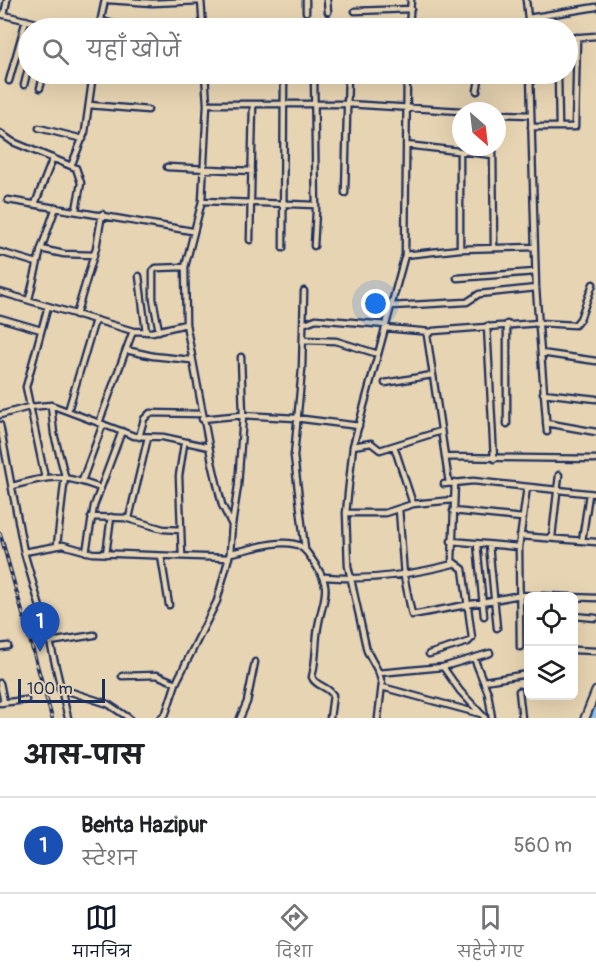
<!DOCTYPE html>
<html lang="hi">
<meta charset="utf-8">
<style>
:root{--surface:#fff;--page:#f2f2f2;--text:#202124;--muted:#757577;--line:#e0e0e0;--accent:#111827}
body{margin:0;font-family:Pangolin,"Playpen Sans Deva",sans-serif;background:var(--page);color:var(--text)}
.controls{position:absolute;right:18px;bottom:18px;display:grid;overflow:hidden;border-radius:9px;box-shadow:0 6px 24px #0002}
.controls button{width:54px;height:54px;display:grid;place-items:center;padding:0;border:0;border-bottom:2px solid var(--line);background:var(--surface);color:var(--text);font:30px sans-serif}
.compass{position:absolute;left:452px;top:102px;width:54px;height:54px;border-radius:50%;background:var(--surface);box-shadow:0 6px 24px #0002;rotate:152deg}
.scale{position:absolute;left:18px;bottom:15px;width:87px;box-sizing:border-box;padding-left:6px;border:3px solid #1b2f5e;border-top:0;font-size:16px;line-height:21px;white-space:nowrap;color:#1b2f5e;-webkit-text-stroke:4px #e7d4b2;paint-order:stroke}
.you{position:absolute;left:376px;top:304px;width:21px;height:21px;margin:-15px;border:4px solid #fff;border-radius:50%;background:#1a73e8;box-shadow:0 0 0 9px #1a73e833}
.badge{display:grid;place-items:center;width:39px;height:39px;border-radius:50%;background:var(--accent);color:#fff;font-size:20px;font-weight:700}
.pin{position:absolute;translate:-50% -50px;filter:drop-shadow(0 2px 3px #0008)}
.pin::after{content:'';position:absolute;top:32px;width:21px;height:18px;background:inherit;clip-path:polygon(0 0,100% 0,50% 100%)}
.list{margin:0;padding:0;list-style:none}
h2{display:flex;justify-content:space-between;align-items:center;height:78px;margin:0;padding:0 24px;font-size:26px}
h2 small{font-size:20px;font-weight:400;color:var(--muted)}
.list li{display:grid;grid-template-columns:39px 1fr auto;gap:18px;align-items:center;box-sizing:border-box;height:96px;padding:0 24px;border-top:2px solid var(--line)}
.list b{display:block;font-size:22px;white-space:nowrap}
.list p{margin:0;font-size:20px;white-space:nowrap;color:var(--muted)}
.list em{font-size:20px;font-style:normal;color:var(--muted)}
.icon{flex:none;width:33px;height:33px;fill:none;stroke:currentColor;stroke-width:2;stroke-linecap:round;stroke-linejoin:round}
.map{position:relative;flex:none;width:596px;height:718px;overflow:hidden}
.search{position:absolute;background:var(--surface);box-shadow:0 6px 24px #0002;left:18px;right:18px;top:18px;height:66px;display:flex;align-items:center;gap:15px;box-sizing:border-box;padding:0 21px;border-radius:33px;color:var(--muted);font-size:22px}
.sheet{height:174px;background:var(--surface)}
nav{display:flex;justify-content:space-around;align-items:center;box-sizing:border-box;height:84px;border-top:2px solid var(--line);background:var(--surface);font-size:16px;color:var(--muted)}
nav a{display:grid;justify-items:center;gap:3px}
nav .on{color:var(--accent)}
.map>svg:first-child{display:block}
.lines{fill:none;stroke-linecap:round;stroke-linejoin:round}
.canal{stroke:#89c0e7;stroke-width:6}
.street-casing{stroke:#1b2f5e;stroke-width:9}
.secondary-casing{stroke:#1b2f5e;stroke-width:11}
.street{stroke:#e7d4b2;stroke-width:4.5}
.secondary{stroke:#e7d4b2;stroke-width:7}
.rail-casing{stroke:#1b2f5e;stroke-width:4}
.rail{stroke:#e7d4b2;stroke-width:1.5;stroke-dasharray:4.5;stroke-linecap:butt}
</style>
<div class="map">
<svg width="596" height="718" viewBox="0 0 596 718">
<rect width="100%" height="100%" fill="#e7d4b2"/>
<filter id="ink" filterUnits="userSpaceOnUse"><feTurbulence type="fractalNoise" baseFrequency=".0167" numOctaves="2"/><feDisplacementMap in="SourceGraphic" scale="12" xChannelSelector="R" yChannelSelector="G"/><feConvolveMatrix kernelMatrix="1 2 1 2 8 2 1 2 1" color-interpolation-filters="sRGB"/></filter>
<g filter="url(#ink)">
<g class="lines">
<!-- canal -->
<path class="canal" d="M 592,718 L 596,708"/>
<defs>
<path id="street" d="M 108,0 L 152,3 L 201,1
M 201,0 L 203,28
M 306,0 L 306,12
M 327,0 L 328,12
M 526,0 L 529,28
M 355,11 L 411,9
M 0,14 L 57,28
M 4,15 L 7,0
M 528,18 L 596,7
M 103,21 L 113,24 L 116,28
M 410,23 L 443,28
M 99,28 L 105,0
M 409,28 L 411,0
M 568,38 L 596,36
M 314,74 L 316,211 L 314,246
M 530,74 L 536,288 L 547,432
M 558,74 L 559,127
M 9,81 L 26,20
M 24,85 L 28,69
M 40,88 L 44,74
M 477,91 L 480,74
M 207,104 L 347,104 L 461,111
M 89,105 L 148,110
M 497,114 L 530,115
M 531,127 L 575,127 L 577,37
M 39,128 L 83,139
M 0,133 L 13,142 L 76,168 L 81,183 L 76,210
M 406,145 L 493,155
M 493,147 L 494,247
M 71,166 L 85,132 L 93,74
M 167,167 L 252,171
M 345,193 L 348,74
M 8,200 L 192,231
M 202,201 L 316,205
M 35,204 L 53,158
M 250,240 L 253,104
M 283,248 L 284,74
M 41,249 L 64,254 L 94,255
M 460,249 L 460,151
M 0,252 L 37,263
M 405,255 L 460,249 L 534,247
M 139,276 L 146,332
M 457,278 L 535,272
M 304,291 L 302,369 L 294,456 L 305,549
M 0,292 L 133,331 L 152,332 L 186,324
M 29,299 L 41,249 L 56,207
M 391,306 L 467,302 L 479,294 L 536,288
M 76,315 L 96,248 L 102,214
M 0,318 L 41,330
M 303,324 L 316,319 L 386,325
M 507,324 L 507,424
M 487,326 L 494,459
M 385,328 L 431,332
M 159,331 L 153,299 L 153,271 L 156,268 L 185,267
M 303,340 L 336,341 L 378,354
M 126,350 L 153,356 L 191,360
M 541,353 L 596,361
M 385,383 L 432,375
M 543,393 L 596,399
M 51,405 L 54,434 L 65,476 L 57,545
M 68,411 L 95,320
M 0,415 L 29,407 L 51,405 L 134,436 L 163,437 L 209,447
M 202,419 L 243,415 L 241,357
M 99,423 L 133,331
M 546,423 L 596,432
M 0,425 L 24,552 L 50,642 L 68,718
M 139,437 L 144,419 L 150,413 L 201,414
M 353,446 L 371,443 L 380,450 L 441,431
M 394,446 L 413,504
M 446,457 L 596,459
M 45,478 L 26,387 L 48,306
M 82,481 L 103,424
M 449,483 L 427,335 L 433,331 L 539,323 L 575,325 L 580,319 L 593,284
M 444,484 L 473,481 L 596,494
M 13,486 C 51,475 63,474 100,488
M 399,509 L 404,576 L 412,615 L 520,595 L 596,598
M 453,511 L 522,518
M 346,513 L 385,513 L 413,504 L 453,500
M 91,517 L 125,518 L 163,529 L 181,530
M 129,518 L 148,437
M 232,525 L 238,486 L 243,415 L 295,418 L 359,426
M 520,536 L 596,542
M 552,537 L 559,475
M 451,541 L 519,547
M 582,541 L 589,494
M 477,544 L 484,616
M 489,545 L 497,628
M 24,552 L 63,545 L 92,553 L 229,558
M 86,552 L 94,506 L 122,431
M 230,553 C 249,550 274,540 294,544 C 302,545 307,552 311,558 C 334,590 324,592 318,627 C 315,645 317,657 312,677 C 315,686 328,686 333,695 L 330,718
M 106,554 L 111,517
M 161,556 L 169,605
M 182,556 L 179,476 L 184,444
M 325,577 C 369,581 410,575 453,564
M 574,616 L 596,618
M 50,642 L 94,635
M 0,647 L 8,646
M 520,647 L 519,547 L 527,487
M 574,650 L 596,651
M 429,654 L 468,642 L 472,638 L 463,569 L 452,561 L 455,482
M 474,658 L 488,693 L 492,718
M 443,667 L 460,691 L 485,718
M 379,673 L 443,667 L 490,653
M 122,676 L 157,675 L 176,683
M 484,681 L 528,674
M 0,683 L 4,702
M 382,687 L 481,714
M 59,688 L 108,704 L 129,718
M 519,691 L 522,718
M 0,703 L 26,700
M 161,718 L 166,713 L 176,683 L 217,601 L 230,553 L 232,525 L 222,505 L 212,462 L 186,324 L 185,267 L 202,201 L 207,104 L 205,74
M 240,718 L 247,702 L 255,662
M 378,718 L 382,684 L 379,673 L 367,651 L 348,566 L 346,513 L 353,446 L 405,255 L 407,74"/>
<path id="secondary" d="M 585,718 L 596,691"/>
</defs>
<!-- street casing -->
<use href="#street" class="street-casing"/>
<!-- secondary casing -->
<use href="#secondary" class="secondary-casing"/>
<!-- street -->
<use href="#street" class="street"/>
<!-- secondary -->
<use href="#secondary" class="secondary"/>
<defs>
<path id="rail" d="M 0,533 L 52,718"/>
</defs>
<!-- rail casing -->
<use href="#rail" class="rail-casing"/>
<!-- rail -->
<use href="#rail" class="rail"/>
</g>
</g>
</svg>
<div class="controls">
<button><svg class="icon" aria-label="locate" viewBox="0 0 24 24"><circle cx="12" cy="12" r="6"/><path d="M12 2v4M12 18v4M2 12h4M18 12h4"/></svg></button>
<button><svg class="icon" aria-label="layers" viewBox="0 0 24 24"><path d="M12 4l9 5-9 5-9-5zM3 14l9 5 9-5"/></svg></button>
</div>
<svg class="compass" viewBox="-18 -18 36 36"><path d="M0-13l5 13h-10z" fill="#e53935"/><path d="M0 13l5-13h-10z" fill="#757577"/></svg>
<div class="scale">100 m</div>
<div class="you"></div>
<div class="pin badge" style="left:40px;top:652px;background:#1a4fb4">1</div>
<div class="search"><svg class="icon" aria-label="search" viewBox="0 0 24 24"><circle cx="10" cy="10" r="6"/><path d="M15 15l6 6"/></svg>यहाँ खोजें</div>
</div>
<section class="sheet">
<h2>आस-पास<small></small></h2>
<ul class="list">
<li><span class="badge" style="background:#1a4fb4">1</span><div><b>Behta Hazipur</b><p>स्टेशन</p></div><em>560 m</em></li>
</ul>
</section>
<nav>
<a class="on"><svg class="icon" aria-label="map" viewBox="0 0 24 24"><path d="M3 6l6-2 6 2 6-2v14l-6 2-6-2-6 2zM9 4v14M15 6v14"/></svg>मानचित्र</a>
<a><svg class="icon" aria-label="directions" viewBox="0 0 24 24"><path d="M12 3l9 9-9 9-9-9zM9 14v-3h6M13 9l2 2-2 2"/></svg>दिशा</a>
<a><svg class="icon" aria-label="saved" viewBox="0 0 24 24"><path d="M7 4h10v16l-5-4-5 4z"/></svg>सहेजे गए</a>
</nav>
